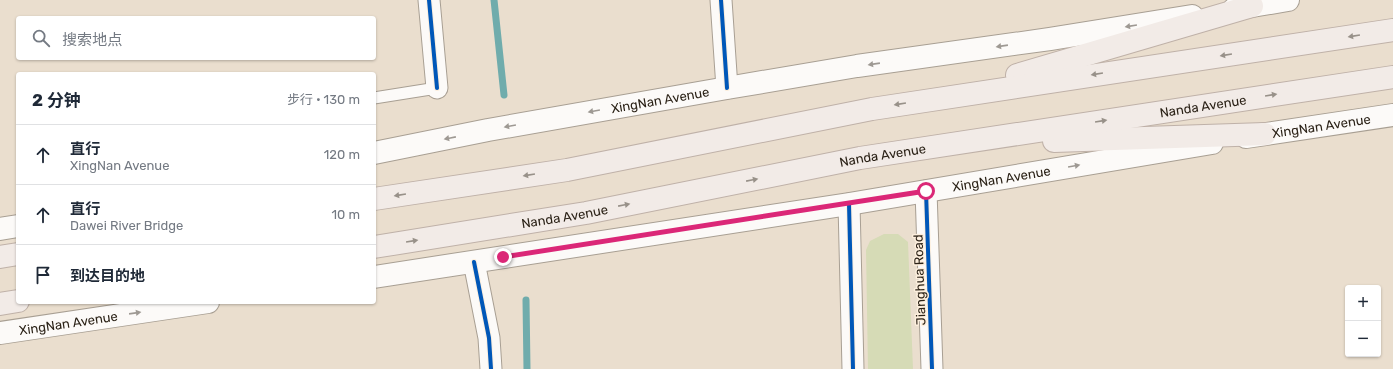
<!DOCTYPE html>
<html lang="zh">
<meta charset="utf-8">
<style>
:root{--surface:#fff;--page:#f6f6f7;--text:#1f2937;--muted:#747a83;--line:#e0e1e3}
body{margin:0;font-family:Rubik,"Noto Sans SC",sans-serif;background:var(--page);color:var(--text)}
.controls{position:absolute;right:12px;bottom:12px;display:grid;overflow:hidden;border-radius:4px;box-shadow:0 1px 3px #0004}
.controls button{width:36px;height:36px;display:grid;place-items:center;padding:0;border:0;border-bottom:1px solid var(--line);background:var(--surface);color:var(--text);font:20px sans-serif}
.stop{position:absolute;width:12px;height:12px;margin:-9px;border:3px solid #db2777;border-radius:50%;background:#fff}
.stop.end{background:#db2777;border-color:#fff;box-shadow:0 1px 4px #0008}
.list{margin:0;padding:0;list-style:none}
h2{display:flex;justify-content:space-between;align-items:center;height:52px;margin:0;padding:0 16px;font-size:17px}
h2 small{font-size:13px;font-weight:400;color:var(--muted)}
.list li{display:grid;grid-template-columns:26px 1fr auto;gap:12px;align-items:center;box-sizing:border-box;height:60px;padding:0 16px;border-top:1px solid var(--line)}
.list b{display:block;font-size:15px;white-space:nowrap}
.list p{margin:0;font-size:13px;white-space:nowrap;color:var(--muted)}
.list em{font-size:13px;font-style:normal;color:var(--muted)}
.icon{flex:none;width:22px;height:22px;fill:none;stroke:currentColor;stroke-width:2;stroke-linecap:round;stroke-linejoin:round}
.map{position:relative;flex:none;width:1393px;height:369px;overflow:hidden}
.search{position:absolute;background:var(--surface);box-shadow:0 1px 3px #0004;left:16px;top:16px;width:360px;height:44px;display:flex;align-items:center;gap:10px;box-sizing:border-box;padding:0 14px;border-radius:4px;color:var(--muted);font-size:15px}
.panel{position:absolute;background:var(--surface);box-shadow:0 1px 3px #0004;left:16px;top:72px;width:360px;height:232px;border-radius:4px}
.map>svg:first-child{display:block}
.green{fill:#d6dbb6}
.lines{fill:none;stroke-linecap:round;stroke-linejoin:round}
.stream{stroke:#70acac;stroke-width:7}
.service-casing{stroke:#a89f93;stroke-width:13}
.minor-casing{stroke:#a89f93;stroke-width:23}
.secondary-casing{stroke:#a89f93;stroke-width:24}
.trunk-casing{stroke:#bfb1a8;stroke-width:24}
.service{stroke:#fcfaf8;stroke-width:11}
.minor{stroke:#fcfaf8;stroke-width:21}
.secondary{stroke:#fcfaf8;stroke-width:22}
.trunk{stroke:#f2ebe7;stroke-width:22}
.cycleway-casing{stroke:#fdefdd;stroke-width:6}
.cycleway{stroke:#0057b8;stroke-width:4}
.oneway{fill:#9e9993}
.oneway2{fill:#989189}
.route{stroke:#db2777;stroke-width:5}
.labels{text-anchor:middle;stroke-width:3;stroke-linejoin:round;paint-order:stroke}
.street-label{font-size:13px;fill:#2b2217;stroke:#fdefdd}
</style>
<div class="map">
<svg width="1393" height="369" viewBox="0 0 1393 369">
<rect width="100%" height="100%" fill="#eadece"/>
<!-- green -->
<path class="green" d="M 884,234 L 898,234 L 908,242 L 913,369 L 868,369 L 866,250 L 870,241 Z"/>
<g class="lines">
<!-- stream -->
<path class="stream" d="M 494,0 L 504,95
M 526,300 L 527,369"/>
<defs>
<path id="service" d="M 374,98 L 437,88"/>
<path id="minor" d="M 429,0 L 437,88
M 721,0 L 727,88
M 926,191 L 932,369
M 849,204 L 853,369
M 474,262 L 489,338 L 491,369"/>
<g id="secondary">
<path d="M 1234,9 L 1288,0"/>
<path id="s1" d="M 1246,137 L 1393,115"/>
<path id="s2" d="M 374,153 L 488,130 L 727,88 L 857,66 L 1050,39 L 1192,16"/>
<path d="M 0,229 L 18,226"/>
<path id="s3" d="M 374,277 L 849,204 L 1212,143"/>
<path id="s4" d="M 0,333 L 208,302"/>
</g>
<g id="trunk">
<path d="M 1017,75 L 1252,6"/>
<path d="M 1054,141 L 1265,134"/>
<path d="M 374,199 L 567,170 L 872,109 L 1393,30"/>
<path id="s5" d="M 374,247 L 586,213 L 860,158 L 1393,77"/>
<path d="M 0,257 L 18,254"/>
<path d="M 0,304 L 18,301"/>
</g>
</defs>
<!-- service casing -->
<use href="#service" class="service-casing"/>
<!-- minor casing -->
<use href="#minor" class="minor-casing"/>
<!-- secondary casing -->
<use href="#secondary" class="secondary-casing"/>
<!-- trunk casing -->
<use href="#trunk" class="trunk-casing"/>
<!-- service -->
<use href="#service" class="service"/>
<!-- minor -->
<use href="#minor" class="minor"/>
<!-- secondary -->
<use href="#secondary" class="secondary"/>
<!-- trunk -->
<use href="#trunk" class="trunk"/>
<defs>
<path id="cycleway" d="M 429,0 L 437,88
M 721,0 L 727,88
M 926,191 L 932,369
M 849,204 L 853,369
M 474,262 L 489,338 L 491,369"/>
</defs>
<!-- cycleway casing -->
<use href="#cycleway" class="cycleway-casing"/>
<!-- cycleway -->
<use href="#cycleway" class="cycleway"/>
</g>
<!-- one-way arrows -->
<defs><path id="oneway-solid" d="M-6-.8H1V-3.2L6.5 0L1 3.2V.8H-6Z"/></defs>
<g class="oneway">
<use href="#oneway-solid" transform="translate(1131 26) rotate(171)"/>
<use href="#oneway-solid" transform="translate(1002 46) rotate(172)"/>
<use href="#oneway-solid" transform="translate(874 64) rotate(172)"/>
<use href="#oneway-solid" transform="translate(594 111) rotate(170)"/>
<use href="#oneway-solid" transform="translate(510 126) rotate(170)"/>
<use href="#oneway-solid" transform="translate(450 138) rotate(169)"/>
<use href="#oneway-solid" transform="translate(1074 166) rotate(-10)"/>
<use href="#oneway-solid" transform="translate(135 313) rotate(-8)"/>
</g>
<g class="oneway2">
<use href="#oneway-solid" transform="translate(1354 36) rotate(171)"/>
<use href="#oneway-solid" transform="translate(1226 55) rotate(171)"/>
<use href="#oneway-solid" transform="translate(1097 74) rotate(171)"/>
<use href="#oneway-solid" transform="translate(1271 95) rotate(-9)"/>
<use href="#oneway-solid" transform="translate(900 104) rotate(171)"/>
<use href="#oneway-solid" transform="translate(1101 121) rotate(-9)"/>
<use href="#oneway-solid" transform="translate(529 175) rotate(171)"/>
<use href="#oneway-solid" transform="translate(752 180) rotate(-11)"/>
<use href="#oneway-solid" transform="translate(400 195) rotate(171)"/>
<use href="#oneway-solid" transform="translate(624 205) rotate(-11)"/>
<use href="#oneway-solid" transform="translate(412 241) rotate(-9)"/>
</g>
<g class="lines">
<!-- route -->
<path class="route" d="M 503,257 L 926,191"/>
</g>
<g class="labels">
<!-- street labels -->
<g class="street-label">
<text dy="5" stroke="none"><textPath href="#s2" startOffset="291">XingNan Avenue</textPath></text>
<text dy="5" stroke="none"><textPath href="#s5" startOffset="841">Nanda Avenue</textPath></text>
<text dy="5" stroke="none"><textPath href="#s1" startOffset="76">XingNan Avenue</textPath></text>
<text dy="5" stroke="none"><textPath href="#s5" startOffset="517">Nanda Avenue</textPath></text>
<text dy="5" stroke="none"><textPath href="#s3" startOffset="635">XingNan Avenue</textPath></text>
<text dy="5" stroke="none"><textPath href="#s5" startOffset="193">Nanda Avenue</textPath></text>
<text transform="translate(919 280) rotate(-92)" y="5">Jianghua Road</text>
<text dy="5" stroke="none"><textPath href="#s4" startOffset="69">XingNan Avenue</textPath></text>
</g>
</g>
</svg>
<div class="controls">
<button>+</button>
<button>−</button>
</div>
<div class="stop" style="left:926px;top:191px"></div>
<div class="stop end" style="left:503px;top:257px"></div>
<div class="search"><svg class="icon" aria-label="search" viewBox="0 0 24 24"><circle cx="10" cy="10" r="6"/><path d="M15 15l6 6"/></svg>搜索地点</div>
<section class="panel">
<h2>2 分钟<small>步行 · 130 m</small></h2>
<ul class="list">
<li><svg class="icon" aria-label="ahead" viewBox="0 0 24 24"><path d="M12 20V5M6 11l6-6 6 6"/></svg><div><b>直行</b><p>XingNan Avenue</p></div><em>120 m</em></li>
<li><svg class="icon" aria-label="ahead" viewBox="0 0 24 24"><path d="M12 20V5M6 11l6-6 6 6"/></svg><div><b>直行</b><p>Dawei River Bridge</p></div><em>10 m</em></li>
<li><svg class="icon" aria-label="arrive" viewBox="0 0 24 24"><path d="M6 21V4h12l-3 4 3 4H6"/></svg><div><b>到达目的地</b></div></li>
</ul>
</section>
</div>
